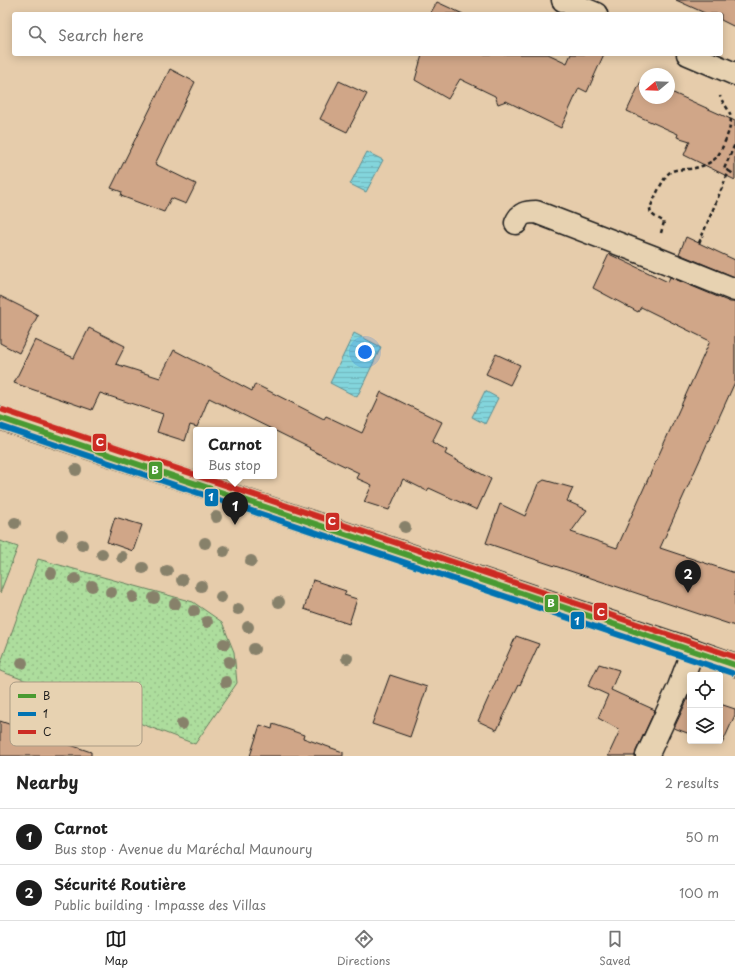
<!DOCTYPE html>
<meta charset="utf-8">
<style>
:root{--surface:#fff;--page:#f2f2f2;--text:#222;--muted:#767676;--line:#e0e0e0;--accent:#1c1c1c}
body{margin:0;font-family:"Playpen Sans",sans-serif;background:var(--page);color:var(--text)}
.controls{position:absolute;right:12px;bottom:12px;display:grid;overflow:hidden;border-radius:4px;box-shadow:0 2px 10px #0003}
.controls button{width:36px;height:36px;display:grid;place-items:center;padding:0;border:0;border-bottom:1px solid var(--line);background:var(--surface);color:var(--text);font:20px sans-serif}
.compass{position:absolute;left:639px;top:68px;width:36px;height:36px;border-radius:50%;background:var(--surface);box-shadow:0 2px 10px #0003;rotate:251deg}
.you{position:absolute;left:365px;top:352px;width:14px;height:14px;margin:-10px;border:3px solid #fff;border-radius:50%;background:#1a73e8;box-shadow:0 0 0 6px #1a73e833}
.badge{display:grid;place-items:center;width:26px;height:26px;border-radius:50%;background:var(--accent);color:#fff;font-size:13px;font-weight:700}
.pin{position:absolute;translate:-50% -33px;filter:drop-shadow(0 1px 2px #0008)}
.pin::after{content:'';position:absolute;top:21px;width:14px;height:12px;background:inherit;clip-path:polygon(0 0,100% 0,50% 100%)}
.popup{position:absolute;left:193px;top:427px;width:84px;height:52px;box-sizing:border-box;display:grid;place-content:center;border-radius:4px;background:var(--surface);filter:drop-shadow(0 1px 3px #0005);font-size:13px;white-space:nowrap;color:var(--muted)}
.popup b{font-size:15px;color:var(--text)}
.popup::after{content:'';position:absolute;left:50%;top:100%;margin-left:-8px;border:8px solid transparent;border-top-color:var(--surface)}
.list{margin:0;padding:0;list-style:none}
h2{display:flex;justify-content:space-between;align-items:center;height:52px;margin:0;padding:0 16px;font-size:17px}
h2 small{font-size:13px;font-weight:400;color:var(--muted)}
.list li{display:grid;grid-template-columns:26px 1fr auto;gap:12px;align-items:center;box-sizing:border-box;height:56px;padding:0 16px;border-top:1px solid var(--line)}
.list b{display:block;font-size:15px;white-space:nowrap}
.list p{margin:0;font-size:13px;white-space:nowrap;color:var(--muted)}
.list em{font-size:13px;font-style:normal;color:var(--muted)}
.icon{flex:none;width:22px;height:22px;fill:none;stroke:currentColor;stroke-width:2;stroke-linecap:round;stroke-linejoin:round}
.map{position:relative;flex:none;width:735px;height:756px;overflow:hidden}
.search{position:absolute;background:var(--surface);box-shadow:0 2px 10px #0003;left:12px;right:12px;top:12px;height:44px;display:flex;align-items:center;gap:10px;box-sizing:border-box;padding:0 14px;border-radius:4px;color:var(--muted);font-size:15px}
.sheet{height:164px;background:var(--surface)}
nav{display:flex;justify-content:space-around;align-items:center;box-sizing:border-box;height:56px;border-top:1px solid var(--line);background:var(--surface);font-size:11px;color:var(--muted)}
nav a{display:grid;justify-items:center;gap:2px}
nav .on{color:var(--accent)}
.map>svg:first-child{display:block}
.grass{fill:url(#grass-dots);stroke:#647c5c}
.water{fill:url(#water-rules);stroke:#5a8b8f}
.building{fill:#d0a688;stroke:#1c1c1c}
.lines{fill:none;stroke-linecap:round;stroke-linejoin:round}
.minor-casing{stroke:#1c1c1c;stroke-width:25}
.major-casing{stroke:#1c1c1c;stroke-width:25}
.path{stroke:#1c1c1c;stroke-width:2.5;stroke-dasharray:4 3;stroke-linecap:butt}
.minor{stroke:#e7d2b1;stroke-width:22}
.major{stroke:#f9deab;stroke-width:22}
.bus-1-casing{stroke:#e7d2b1;stroke-width:9}
.bus-2-casing{stroke:#e7d2b1;stroke-width:9}
.bus-3-casing{stroke:#e7d2b1;stroke-width:9}
.bus-1{stroke:#4a9a31;stroke-width:6}
.bus-2{stroke:#0173b2;stroke-width:6}
.bus-3{stroke:#cc2c24;stroke-width:6}
.tree{fill:#87816b}
.key{fill:#e7d2b1;stroke:#aa9b84;stroke-width:1}
.key-label{font-size:11px;fill:#1c1c1c}
.line-badge{stroke:#e7d2b1;stroke-width:1.5}
.badge-label{font-size:11px;text-anchor:middle;font-weight:bold;fill:#fff}
</style>
<div class="map">
<svg width="735" height="756" viewBox="0 0 735 756">
<defs>
<pattern id="grass-dots" width="8" height="8" patternUnits="userSpaceOnUse"><rect width="8" height="8" fill="#addd9d"/><path d="M2 2h.1M6 6h.1" fill="none" stroke="#94bd87" stroke-width="1.8" stroke-linecap="round"/></pattern>
<pattern id="water-rules" width="6" height="5" patternUnits="userSpaceOnUse"><rect width="6" height="5" fill="#83d5dc"/><path d="M0 2.5h6" fill="none" stroke="#71b6bc"/></pattern>
</defs>
<rect width="100%" height="100%" fill="#e6ccab"/>
<filter id="ink" filterUnits="userSpaceOnUse"><feTurbulence type="fractalNoise" baseFrequency=".025" numOctaves="2"/><feDisplacementMap in="SourceGraphic" scale="8" xChannelSelector="R" yChannelSelector="G"/><feConvolveMatrix kernelMatrix="1 2 1 2 8 2 1 2 1" color-interpolation-filters="sRGB"/></filter>
<g filter="url(#ink)">
<!-- grass -->
<path class="grass" d="M 0,541 L 18,547 L 0,593 Z
M 38,559 L 193,602 L 222,622 L 234,652 L 237,683 L 195,744 L 0,671 L 0,665 Z"/>
<!-- water -->
<path class="water" d="M 367,152 L 383,160 L 366,192 L 350,184 Z
M 354,333 L 381,347 L 357,397 L 330,383 Z
M 485,391 L 498,398 L 485,424 L 472,417 Z"/>
<!-- building -->
<path class="building" d="M 676,0 L 735,0 L 735,27 L 721,20 L 721,14 L 707,14 Z
M 437,2 L 463,14 L 430,14 Z
M 421,54 L 548,54 L 567,63 L 571,54 L 604,54 L 587,92 L 579,88 L 561,128 L 506,101 L 498,104 L 495,96 L 460,79 L 448,99 L 415,80 L 422,55 Z
M 170,69 L 195,82 L 155,164 L 196,184 L 186,204 L 171,198 L 164,212 L 121,196 L 122,192 L 111,188 Z
M 642,79 L 645,80 L 645,98 L 669,98 L 669,91 L 735,121 L 735,180 L 684,155 L 690,141 L 677,137 L 678,134 L 627,111 Z
M 339,81 L 367,94 L 347,132 L 320,119 Z
M 686,237 L 735,260 L 735,277 L 679,254 Z
M 609,254 L 668,282 L 670,277 L 730,302 L 735,302 L 735,382 L 660,548 L 735,573 L 735,626 L 486,543 L 500,504 L 525,516 L 538,484 L 544,480 L 573,488 L 567,501 L 587,510 L 571,532 L 617,548 L 710,341 L 641,307 L 638,312 L 593,288 Z
M 0,296 L 38,315 L 19,353 L 0,343 Z
M 89,328 L 125,346 L 116,364 L 160,378 L 174,350 L 252,391 L 255,384 L 324,419 L 326,416 L 362,433 L 381,392 L 442,422 L 432,442 L 447,450 L 445,454 L 491,479 L 477,510 L 429,488 L 427,491 L 403,479 L 389,510 L 364,502 L 372,485 L 356,478 L 359,473 L 309,449 L 310,448 L 209,398 L 197,427 L 190,425 L 185,441 L 157,432 L 163,414 L 100,393 L 92,410 L 14,383 L 35,340 L 74,358 Z
M 496,354 L 520,365 L 510,385 L 486,374 Z
M 115,517 L 142,525 L 133,551 L 107,542 Z
M 313,580 L 346,591 L 344,595 L 357,599 L 349,624 L 304,609 Z
M 516,636 L 539,644 L 520,685 L 519,684 L 497,730 L 478,721 Z
M 599,664 L 619,670 L 611,690 L 655,710 L 636,751 L 635,756 L 608,756 L 620,730 L 598,718 L 608,695 L 588,686 Z
M 390,675 L 427,687 L 410,737 L 372,724 Z
M 690,694 L 690,734 L 674,728 Z
M 720,704 L 735,709 L 735,715 L 722,744 L 712,741 L 720,741 Z
M 0,721 L 91,752 L 91,756 L 0,756 Z
M 273,724 L 304,735 L 303,738 L 343,752 L 343,756 L 250,756 L 260,725 L 272,729 Z"/>
<g class="lines">
<defs>
<path id="minor" d="M 563,0 L 596,14
M 688,54 L 735,74
M 516,223 C 520,213 526,212 536,212 L 653,257 L 735,290
M 647,756 L 679,687 L 693,650"/>
<path id="major" d="M 0,418 L 693,650 L 735,665"/>
</defs>
<!-- minor casing -->
<use href="#minor" class="minor-casing"/>
<!-- major casing -->
<use href="#major" class="major-casing"/>
<!-- path -->
<path class="path" d="M 729,171 L 735,175
M 661,233 L 664,222 C 658,217 650,217 650,208 C 654,199 663,178 669,173 C 674,168 688,170 695,168 C 703,166 711,163 717,157 C 721,152 729,133 730,126 C 731,122 731,118 730,114 C 728,107 722,103 720,96
M 699,243 L 729,171 L 724,169 L 735,144"/>
<!-- minor -->
<use href="#minor" class="minor"/>
<!-- major -->
<use href="#major" class="major"/>
<defs>
<path id="bus-1" d="M 0,418 L 735,665"/>
<path id="bus-2" d="M 0,426 L 732,673"/>
<path id="bus-3" d="M 3,410 L 196,475
M 198,476 L 735,657"/>
</defs>
<!-- bus-1 casing -->
<use href="#bus-1" class="bus-1-casing"/>
<!-- bus-2 casing -->
<use href="#bus-2" class="bus-2-casing"/>
<!-- bus-3 casing -->
<use href="#bus-3" class="bus-3-casing"/>
<!-- bus-1 -->
<use href="#bus-1" class="bus-1"/>
<!-- bus-2 -->
<use href="#bus-2" class="bus-2"/>
<!-- bus-3 -->
<use href="#bus-3" class="bus-3"/>
</g>
<!-- trees -->
<g class="tree">
<circle cx="76" cy="470" r="6"/>
<circle cx="216" cy="517" r="6"/>
<circle cx="15" cy="523" r="6"/>
<circle cx="405" cy="527" r="6"/>
<circle cx="62" cy="535" r="6"/>
<circle cx="205" cy="543" r="6"/>
<circle cx="82" cy="545" r="6"/>
<circle cx="224" cy="551" r="6"/>
<circle cx="102" cy="554" r="6"/>
<circle cx="122" cy="557" r="6"/>
<circle cx="251" cy="561" r="6"/>
<circle cx="143" cy="568" r="6"/>
<circle cx="167" cy="571" r="6"/>
<circle cx="51" cy="573" r="6"/>
<circle cx="75" cy="579" r="6"/>
<circle cx="182" cy="580" r="6"/>
<circle cx="92" cy="586" r="6"/>
<circle cx="201" cy="586" r="6"/>
<circle cx="111" cy="592" r="6"/>
<circle cx="133" cy="597" r="6"/>
<circle cx="221" cy="597" r="6"/>
<circle cx="154" cy="598" r="6"/>
<circle cx="279" cy="602" r="6"/>
<circle cx="175" cy="604" r="6"/>
<circle cx="238" cy="609" r="6"/>
<circle cx="194" cy="611" r="6"/>
<circle cx="207" cy="622" r="6"/>
<circle cx="248" cy="627" r="6"/>
<circle cx="224" cy="644" r="6"/>
<circle cx="254" cy="649" r="6"/>
<circle cx="347" cy="658" r="6"/>
<circle cx="229" cy="662" r="6"/>
<circle cx="22" cy="663" r="6"/>
<circle cx="226" cy="682" r="6"/>
<circle cx="182" cy="724" r="6"/>
</g>
</g>
<!-- legend -->
<rect x="10" y="682" width="132" height="64" rx="6" class="key"/>
<rect x="18" y="694" width="18" height="4" fill="#4a9a31"/>
<rect x="18" y="712" width="18" height="4" fill="#0173b2"/>
<rect x="18" y="730" width="18" height="4" fill="#cc2c24"/>
<g class="key-label">
<text x="43" y="700">B</text>
<text x="43" y="718">1</text>
<text x="43" y="736">C</text>
</g>
<g class="line-badge">
<rect x="92" y="433" width="15" height="19" rx="4" fill="#cc2c24"/>
<rect x="148" y="461" width="15" height="19" rx="4" fill="#4a9a31"/>
<rect x="204" y="488" width="15" height="19" rx="4" fill="#0173b2"/>
<rect x="325" y="512" width="15" height="19" rx="4" fill="#cc2c24"/>
<rect x="544" y="594" width="15" height="19" rx="4" fill="#4a9a31"/>
<rect x="593" y="602" width="15" height="19" rx="4" fill="#cc2c24"/>
<rect x="570" y="611" width="15" height="19" rx="4" fill="#0173b2"/>
</g>
<g class="badge-label">
<text x="100" y="446">C</text>
<text x="155" y="474">B</text>
<text x="211" y="501">1</text>
<text x="332" y="525">C</text>
<text x="551" y="607">B</text>
<text x="601" y="616">C</text>
<text x="577" y="625">1</text>
</g>
</svg>
<div class="controls">
<button><svg class="icon" aria-label="locate" viewBox="0 0 24 24"><circle cx="12" cy="12" r="6"/><path d="M12 2v4M12 18v4M2 12h4M18 12h4"/></svg></button>
<button><svg class="icon" aria-label="layers" viewBox="0 0 24 24"><path d="M12 4l9 5-9 5-9-5zM3 14l9 5 9-5"/></svg></button>
</div>
<svg class="compass" viewBox="-18 -18 36 36"><path d="M0-13l5 13h-10z" fill="#e53935"/><path d="M0 13l5-13h-10z" fill="#767676"/></svg>
<div class="you"></div>
<div class="pin badge" style="left:235px;top:525px">1</div>
<div class="popup"><b>Carnot</b>Bus stop</div>
<div class="pin badge" style="left:688px;top:593px">2</div>
<div class="search"><svg class="icon" aria-label="search" viewBox="0 0 24 24"><circle cx="10" cy="10" r="6"/><path d="M15 15l6 6"/></svg>Search here</div>
</div>
<section class="sheet">
<h2>Nearby<small>2 results</small></h2>
<ul class="list">
<li><span class="badge">1</span><div><b>Carnot</b><p>Bus stop · Avenue du Maréchal Maunoury</p></div><em>50 m</em></li>
<li><span class="badge">2</span><div><b>Sécurité Routière</b><p>Public building · Impasse des Villas</p></div><em>100 m</em></li>
</ul>
</section>
<nav>
<a class="on"><svg class="icon" aria-label="map" viewBox="0 0 24 24"><path d="M3 6l6-2 6 2 6-2v14l-6 2-6-2-6 2zM9 4v14M15 6v14"/></svg>Map</a>
<a><svg class="icon" aria-label="directions" viewBox="0 0 24 24"><path d="M12 3l9 9-9 9-9-9zM9 14v-3h6M13 9l2 2-2 2"/></svg>Directions</a>
<a><svg class="icon" aria-label="saved" viewBox="0 0 24 24"><path d="M7 4h10v16l-5-4-5 4z"/></svg>Saved</a>
</nav>
